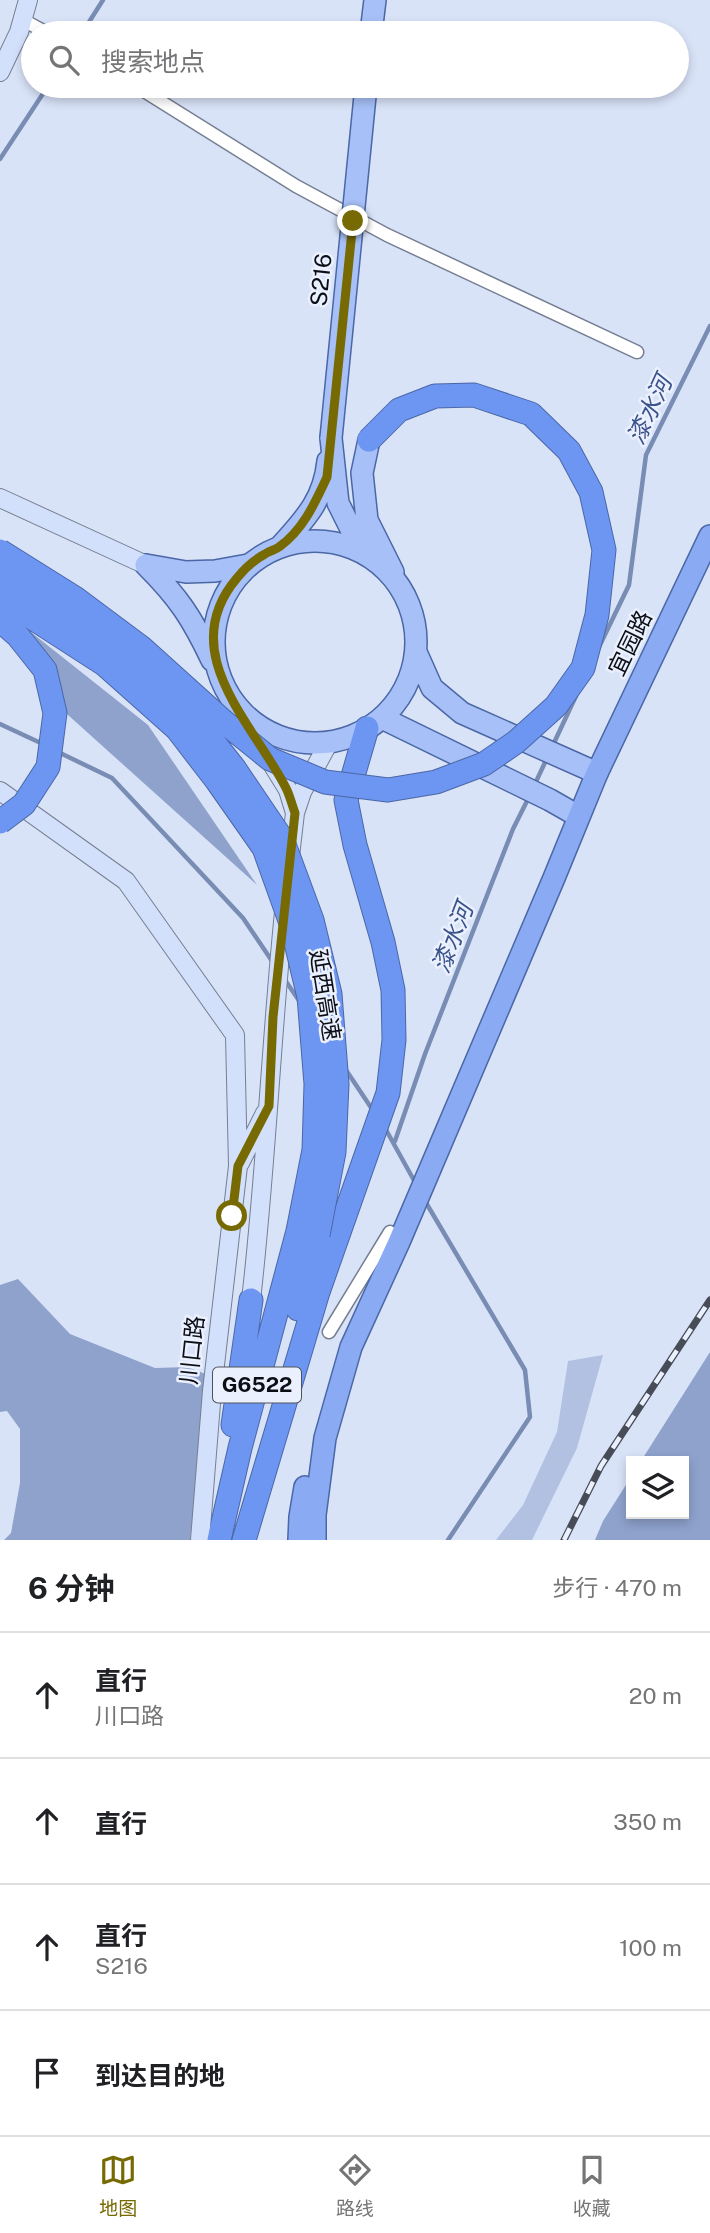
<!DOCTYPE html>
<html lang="zh">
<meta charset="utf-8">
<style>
:root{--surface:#fff;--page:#f2f2f2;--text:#202124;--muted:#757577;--line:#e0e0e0;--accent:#776a02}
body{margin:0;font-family:"Public Sans","Noto Sans SC",sans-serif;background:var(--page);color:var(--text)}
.controls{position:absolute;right:21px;bottom:21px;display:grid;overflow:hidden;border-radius:0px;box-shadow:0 4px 10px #0003}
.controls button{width:63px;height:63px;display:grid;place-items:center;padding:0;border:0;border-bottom:2px solid var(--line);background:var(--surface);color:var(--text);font:35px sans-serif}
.stop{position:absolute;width:21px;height:21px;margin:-16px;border:5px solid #776a02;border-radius:50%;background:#fff}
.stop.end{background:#776a02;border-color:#fff;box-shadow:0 2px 7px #0008}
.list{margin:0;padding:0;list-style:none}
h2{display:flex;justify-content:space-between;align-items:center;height:91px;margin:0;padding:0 28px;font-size:30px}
h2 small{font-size:23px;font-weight:400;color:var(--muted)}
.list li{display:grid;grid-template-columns:46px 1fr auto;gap:21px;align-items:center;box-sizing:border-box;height:126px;padding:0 28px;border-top:2px solid var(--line)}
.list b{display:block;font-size:26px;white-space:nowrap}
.list p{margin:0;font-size:23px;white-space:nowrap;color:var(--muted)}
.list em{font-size:23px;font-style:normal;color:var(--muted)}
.icon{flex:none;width:38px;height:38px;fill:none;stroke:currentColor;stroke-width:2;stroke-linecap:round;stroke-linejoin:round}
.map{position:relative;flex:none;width:710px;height:1540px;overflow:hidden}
.search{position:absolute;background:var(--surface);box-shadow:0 4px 10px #0003;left:21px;right:21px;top:21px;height:77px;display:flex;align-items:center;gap:18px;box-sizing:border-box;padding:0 24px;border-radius:38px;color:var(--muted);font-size:26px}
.sheet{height:595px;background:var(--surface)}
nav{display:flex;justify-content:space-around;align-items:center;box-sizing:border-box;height:98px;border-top:2px solid var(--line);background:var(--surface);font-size:19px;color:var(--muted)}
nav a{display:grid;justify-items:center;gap:4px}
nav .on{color:var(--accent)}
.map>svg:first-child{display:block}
.green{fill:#b2c1e1}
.forest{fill:#8ea2cc}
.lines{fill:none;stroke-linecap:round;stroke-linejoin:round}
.stream{stroke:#788cb4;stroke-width:4.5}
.minor-casing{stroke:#767f92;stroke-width:15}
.secondary-casing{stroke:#767f92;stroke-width:20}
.primary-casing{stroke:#4b67a5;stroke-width:24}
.trunk-casing{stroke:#4b67a5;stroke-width:24}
.motorway-casing{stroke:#4b67a5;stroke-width:25}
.minor{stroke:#fff;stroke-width:12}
.secondary{stroke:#d3e0fb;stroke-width:18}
.primary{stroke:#a7c0f7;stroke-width:21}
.trunk{stroke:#8aabf4;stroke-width:21}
.motorway{stroke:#6d96f2;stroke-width:23}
.rail-casing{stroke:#474c57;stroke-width:7}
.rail{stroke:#eaf0fd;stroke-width:4.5;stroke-dasharray:13;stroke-linecap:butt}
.primary-bridge-casing{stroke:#4b67a5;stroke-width:24;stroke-linecap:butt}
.motorway-bridge-casing{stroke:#4b67a5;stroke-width:25;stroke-linecap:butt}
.primary-bridge{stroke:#a7c0f7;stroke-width:21}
.motorway-bridge{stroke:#6d96f2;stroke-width:23}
.route{stroke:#776a02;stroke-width:9}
.labels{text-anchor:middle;stroke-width:5;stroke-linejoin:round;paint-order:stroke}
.shield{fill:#eaf0fd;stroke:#4e525b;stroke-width:2}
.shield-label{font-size:21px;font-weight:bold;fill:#0b0f15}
.street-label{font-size:23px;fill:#0b0f15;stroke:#eaf0fd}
.water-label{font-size:24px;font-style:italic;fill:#3a538a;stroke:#eaf0fd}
</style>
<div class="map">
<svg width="710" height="1540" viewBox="0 0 710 1540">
<rect width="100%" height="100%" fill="#d9e3f8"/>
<!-- green -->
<path class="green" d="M 603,1355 L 577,1448 L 532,1540 L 496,1540 L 523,1505 L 557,1432 L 568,1361 Z"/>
<!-- forest -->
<path class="forest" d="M 22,625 L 148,725 L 257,885 L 58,706 Z
M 18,1279 L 70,1334 L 155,1368 L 188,1367 L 208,1375 L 190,1540 L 4,1540 L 11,1533 L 20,1483 L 20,1429 L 7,1411 L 0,1412 L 0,1285 Z
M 710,1352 L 710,1540 L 595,1540 L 603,1521 L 631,1477 L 631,1514 L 684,1514 L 684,1461 L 641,1461 Z"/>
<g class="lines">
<!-- stream -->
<path class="stream" d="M 82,33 L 103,0
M 0,159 L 48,86
M 599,647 L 629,585 L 646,455 L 710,326
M 0,724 L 45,745
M 553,745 L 576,696
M 56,751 L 112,778 L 243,918 L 274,964
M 534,786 L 548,756
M 285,980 L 300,1002
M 346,1070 L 374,1112
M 385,1128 L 416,1184
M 395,1141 L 425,1054 L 513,829 L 529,797
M 425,1201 L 525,1370 L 530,1417 L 448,1540"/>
<defs>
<path id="minor" d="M 23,20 L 47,33
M 136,86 L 296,186 L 387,235 L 637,352
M 329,1332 L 390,1232"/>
<path id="secondary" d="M 0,72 L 19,32 L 28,0
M 0,498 L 146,565
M 237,707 L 288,790 L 295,813
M 0,791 L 126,881 L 235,1035 L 238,1166 L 212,1391 L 200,1540
M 290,856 L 295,813 L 302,792 L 329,742
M 240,1163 L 265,1113
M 251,1300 C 266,1171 271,1041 284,912"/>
<path id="primary" d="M 371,33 L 375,0
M 331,438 L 338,503 L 352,531 L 371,554
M 369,440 L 362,473 L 367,520 L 393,572
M214 642a101 101 0 1 1 202 0a101 101 0 1 1-202 0Z
M 280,547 C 305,519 324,500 328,461
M 146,565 C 179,598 192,618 212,660
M 146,565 L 186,572 L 215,571 L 248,565
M 416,652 L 432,688 L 462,713 L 597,773
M 382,718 L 550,800 L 578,816"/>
<path id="trunk" d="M 299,1540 L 300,1517 L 305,1487
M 315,1540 L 315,1515 L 325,1438 L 351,1347 L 399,1242 L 554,878 L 597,773 L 710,536"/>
<path id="motorway" d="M 298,1309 L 318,1235
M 233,1425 L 251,1300
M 219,1540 L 240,1448 L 298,1231
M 244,1540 L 318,1292 L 388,1093 L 394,1040 L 393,990 L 383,942 L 355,845 L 346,800 L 367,728"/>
</defs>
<!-- minor casing -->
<use href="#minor" class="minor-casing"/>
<!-- secondary casing -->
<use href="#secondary" class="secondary-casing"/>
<!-- primary casing -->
<use href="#primary" class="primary-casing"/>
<!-- trunk casing -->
<use href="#trunk" class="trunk-casing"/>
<!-- motorway casing -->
<use href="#motorway" class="motorway-casing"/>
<!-- minor -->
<use href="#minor" class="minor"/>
<!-- secondary -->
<use href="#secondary" class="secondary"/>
<!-- primary -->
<use href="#primary" class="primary"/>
<!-- trunk -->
<use href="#trunk" class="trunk"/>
<!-- motorway -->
<use href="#motorway" class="motorway"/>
<defs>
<path id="rail" d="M 564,1540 L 601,1466 L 710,1300"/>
</defs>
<!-- rail casing -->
<use href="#rail" class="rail-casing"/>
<!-- rail -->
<use href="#rail" class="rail"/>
<defs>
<path id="primary-bridge" d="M 331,438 L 366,86"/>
<path id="motorway-bridge" d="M 0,551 L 75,598 L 142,648 L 223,721 L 270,759 L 325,782 L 388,790 L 436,782 L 484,764 L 516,742 L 556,706 L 583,668 L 597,615 L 604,550 L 591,492 L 569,451 L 531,414 L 474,395 L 435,396 L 399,410 L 369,440
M 0,571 L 133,665 L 194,717 L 234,768 L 282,839 L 312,920 L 330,994 L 337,1084 L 334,1152 L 318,1235
M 0,597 L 104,664 L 177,729 L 217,781 L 264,848 L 292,926 L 309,997 L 316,1084 L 314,1150 L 298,1231
M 0,620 L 18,636 L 45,670 L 55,713 L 48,767 L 24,804 L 0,822"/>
</defs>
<!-- primary-bridge casing -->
<use href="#primary-bridge" class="primary-bridge-casing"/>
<!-- motorway-bridge casing -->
<use href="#motorway-bridge" class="motorway-bridge-casing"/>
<!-- primary-bridge -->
<use href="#primary-bridge" class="primary-bridge"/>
<!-- motorway-bridge -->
<use href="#motorway-bridge" class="motorway-bridge"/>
</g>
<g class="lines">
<!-- route -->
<path class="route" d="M 232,1216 L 238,1166 L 269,1106 L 273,1017 L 295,813 C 292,805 290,796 286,788 C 253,723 174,652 237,578 C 245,568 254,560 265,554 C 269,551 275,550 279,547 C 303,530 315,503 327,477 L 353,221"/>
</g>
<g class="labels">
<!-- shield labels -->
<rect class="shield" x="213" y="1367.5" width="88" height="35" rx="5"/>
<g class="shield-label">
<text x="257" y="1392">G6522</text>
</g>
<!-- street labels -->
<g class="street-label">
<text transform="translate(321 280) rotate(-84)" y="8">S216</text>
<text transform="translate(630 643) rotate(-64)" y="8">宜园路</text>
<text transform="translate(325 995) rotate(81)" y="8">延西高速</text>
<text transform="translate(192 1350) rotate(-84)" y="8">川口路</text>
</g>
<!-- water labels -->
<g class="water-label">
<text transform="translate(650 410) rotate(-65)" y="8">漆水河</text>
<text transform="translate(453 938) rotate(-69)" y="8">漆水河</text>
</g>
</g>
</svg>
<div class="controls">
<button><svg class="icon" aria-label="layers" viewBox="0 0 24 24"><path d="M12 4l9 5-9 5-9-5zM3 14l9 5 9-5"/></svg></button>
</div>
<div class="stop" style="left:232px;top:1216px"></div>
<div class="stop end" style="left:353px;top:221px"></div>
<div class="search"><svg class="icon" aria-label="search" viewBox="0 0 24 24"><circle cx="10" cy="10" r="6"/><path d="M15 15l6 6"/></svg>搜索地点</div>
</div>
<section class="sheet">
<h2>6 分钟<small>步行 · 470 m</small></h2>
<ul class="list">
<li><svg class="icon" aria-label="ahead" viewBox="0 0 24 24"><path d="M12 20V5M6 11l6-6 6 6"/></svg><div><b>直行</b><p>川口路</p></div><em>20 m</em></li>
<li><svg class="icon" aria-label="ahead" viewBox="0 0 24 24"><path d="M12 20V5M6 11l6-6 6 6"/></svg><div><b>直行</b></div><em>350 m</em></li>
<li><svg class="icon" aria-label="ahead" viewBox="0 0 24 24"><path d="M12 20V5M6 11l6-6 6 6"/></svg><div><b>直行</b><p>S216</p></div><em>100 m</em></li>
<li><svg class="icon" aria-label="arrive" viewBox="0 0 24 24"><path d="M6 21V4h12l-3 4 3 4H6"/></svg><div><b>到达目的地</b></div></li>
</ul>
</section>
<nav>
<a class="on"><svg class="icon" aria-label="map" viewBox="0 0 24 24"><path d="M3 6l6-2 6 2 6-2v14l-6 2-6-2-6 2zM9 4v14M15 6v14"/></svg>地图</a>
<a><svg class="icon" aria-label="directions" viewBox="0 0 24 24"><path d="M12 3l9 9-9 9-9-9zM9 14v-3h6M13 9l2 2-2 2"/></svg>路线</a>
<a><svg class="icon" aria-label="saved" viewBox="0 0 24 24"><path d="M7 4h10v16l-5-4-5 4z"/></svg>收藏</a>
</nav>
